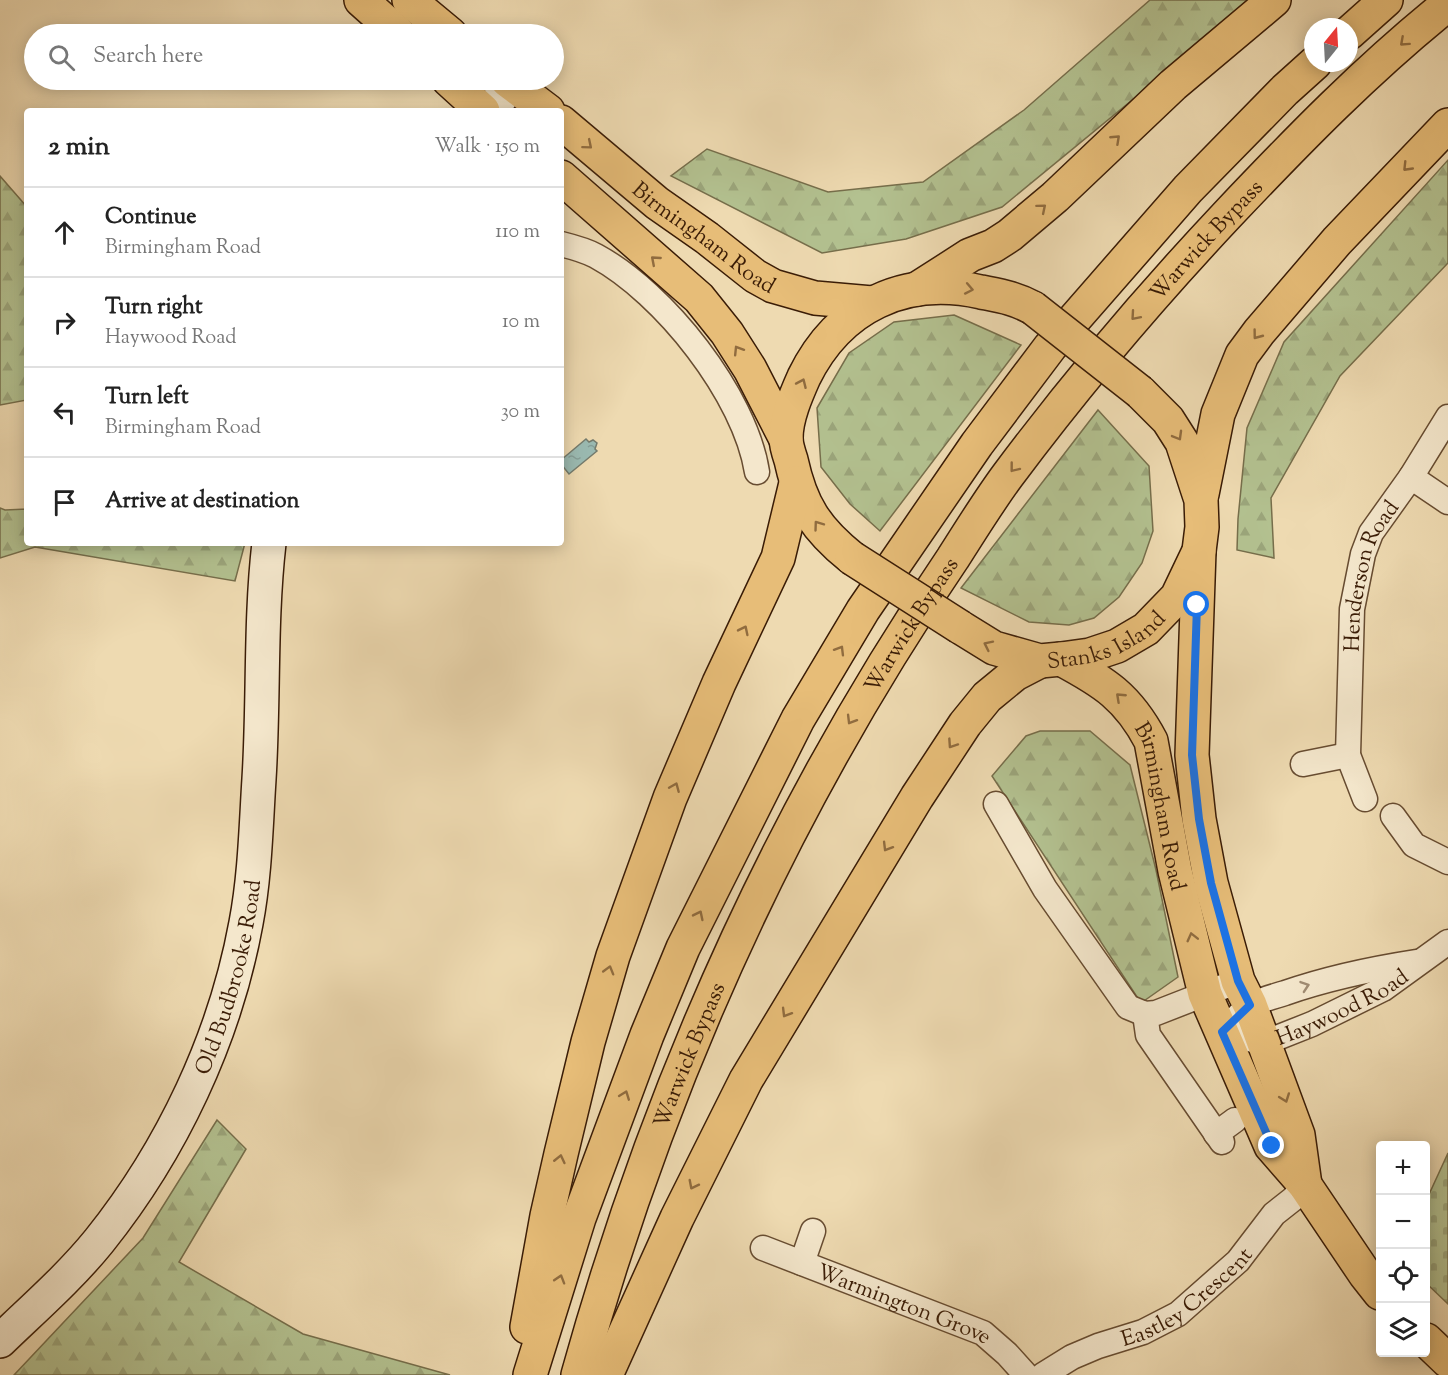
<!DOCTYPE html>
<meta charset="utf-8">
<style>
:root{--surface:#fff;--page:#f2f2f2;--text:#222;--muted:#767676;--line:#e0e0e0}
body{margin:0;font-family:"Sorts Mill Goudy",serif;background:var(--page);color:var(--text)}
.controls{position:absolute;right:18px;bottom:18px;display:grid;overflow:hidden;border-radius:6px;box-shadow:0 3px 15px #0003}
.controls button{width:54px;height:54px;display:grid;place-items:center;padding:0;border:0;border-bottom:2px solid var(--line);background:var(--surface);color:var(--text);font:30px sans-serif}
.compass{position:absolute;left:1304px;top:18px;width:54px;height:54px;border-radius:50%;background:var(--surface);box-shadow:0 3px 15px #0003;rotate:18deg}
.stop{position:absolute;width:18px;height:18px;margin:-14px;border:4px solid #1a73e8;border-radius:50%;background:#fff}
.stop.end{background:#1a73e8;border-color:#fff;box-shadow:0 2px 6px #0008}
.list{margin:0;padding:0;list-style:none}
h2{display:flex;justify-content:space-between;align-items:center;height:78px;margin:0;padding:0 24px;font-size:26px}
h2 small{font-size:20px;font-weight:400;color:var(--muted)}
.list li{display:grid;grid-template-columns:39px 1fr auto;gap:18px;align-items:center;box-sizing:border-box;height:90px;padding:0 24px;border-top:2px solid var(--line)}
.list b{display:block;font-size:22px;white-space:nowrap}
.list p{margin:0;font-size:20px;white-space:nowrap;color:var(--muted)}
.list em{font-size:20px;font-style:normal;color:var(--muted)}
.icon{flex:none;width:33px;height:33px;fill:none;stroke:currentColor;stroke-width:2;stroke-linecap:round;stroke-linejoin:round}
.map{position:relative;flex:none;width:1448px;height:1375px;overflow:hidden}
.search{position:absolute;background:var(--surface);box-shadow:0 3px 15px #0003;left:24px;top:24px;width:540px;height:66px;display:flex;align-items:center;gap:15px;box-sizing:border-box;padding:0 21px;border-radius:33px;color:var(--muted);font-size:22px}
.panel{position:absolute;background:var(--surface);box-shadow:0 3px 15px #0003;left:24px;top:108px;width:540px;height:438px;border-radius:6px}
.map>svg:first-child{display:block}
.forest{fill:url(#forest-firs);stroke:#766e4b;stroke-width:1.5}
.cemetery{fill:url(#cemetery-stones);stroke:#766e4b;stroke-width:1.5}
.water{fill:url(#water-ripples);stroke:#747b6d;stroke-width:1.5}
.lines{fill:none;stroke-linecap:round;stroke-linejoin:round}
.street-casing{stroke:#674c31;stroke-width:27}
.secondary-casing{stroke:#3a1c06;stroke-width:36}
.primary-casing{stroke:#3a1c06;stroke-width:36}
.highway-casing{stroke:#3a1c06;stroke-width:36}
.street{stroke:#f4e7cc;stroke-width:24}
.secondary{stroke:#f4e7cc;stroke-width:33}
.primary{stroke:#e7bd78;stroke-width:33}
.highway{stroke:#e7bd78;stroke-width:33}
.highway-bridge-casing{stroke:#3a1c06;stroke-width:36;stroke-linecap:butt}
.highway-bridge{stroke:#e7bd78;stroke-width:33}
.oneway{stroke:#906c3f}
.oneway2{stroke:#a08c73}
.route{stroke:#1a73e8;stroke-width:8}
.labels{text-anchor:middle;stroke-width:5;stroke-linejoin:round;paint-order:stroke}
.street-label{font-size:22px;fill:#3a1c06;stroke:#f4e7cc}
</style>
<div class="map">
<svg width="1448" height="1375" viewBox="0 0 1448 1375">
<defs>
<pattern id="forest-firs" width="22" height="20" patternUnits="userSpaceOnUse" patternTransform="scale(1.5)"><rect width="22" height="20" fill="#b3c190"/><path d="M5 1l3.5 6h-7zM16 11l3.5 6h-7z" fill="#9ba57b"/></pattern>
<pattern id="cemetery-stones" width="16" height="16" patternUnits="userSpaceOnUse" patternTransform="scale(1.5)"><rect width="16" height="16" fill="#b3c190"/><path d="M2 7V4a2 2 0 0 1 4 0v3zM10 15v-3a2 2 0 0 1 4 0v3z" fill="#9ba57b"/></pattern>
<pattern id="water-ripples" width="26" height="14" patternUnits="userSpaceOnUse" patternTransform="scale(1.5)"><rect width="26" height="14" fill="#9abab2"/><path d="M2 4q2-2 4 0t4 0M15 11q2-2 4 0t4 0" fill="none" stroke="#859f98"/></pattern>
</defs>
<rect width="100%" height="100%" fill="#eedab1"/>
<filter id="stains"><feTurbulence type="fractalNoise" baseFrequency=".00333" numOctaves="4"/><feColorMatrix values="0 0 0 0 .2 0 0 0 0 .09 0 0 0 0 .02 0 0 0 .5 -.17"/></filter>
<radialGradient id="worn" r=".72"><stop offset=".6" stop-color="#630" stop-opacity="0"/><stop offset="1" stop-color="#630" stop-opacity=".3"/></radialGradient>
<!-- forest -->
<path class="forest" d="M 1150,0 L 1254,0 L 1002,207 L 906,239 L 822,253 L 671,176 L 707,149 L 828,192 L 923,182 L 1024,110 Z
M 1448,160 L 1448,263 L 1340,376 L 1271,498 L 1274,558 L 1237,550 L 1238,519 L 1247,428 L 1284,342 Z
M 0,176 L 27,207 L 27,400 L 0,405 Z
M 954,315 L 1021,345 L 880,531 L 850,504 L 821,467 L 817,408 L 849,353 L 894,322 Z
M 1098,410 L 1149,466 L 1153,531 L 1142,563 L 1119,597 L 1094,618 L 1069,625 L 1029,622 L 961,588 Z
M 0,508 L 5,510 L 27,509 L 27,543 L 245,543 L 235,581 L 35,547 L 0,558 Z
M 1040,731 L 1090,731 L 1130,765 L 1156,870 L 1178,977 L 1141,1003 L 992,776 L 1026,736 Z
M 217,1120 L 246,1149 L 179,1262 L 303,1334 L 450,1375 L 14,1375 L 143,1238 Z"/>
<!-- cemetery -->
<path class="cemetery" d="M 1448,1153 L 1448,1304 L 1426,1283 L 1426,1201 Z"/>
<!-- water -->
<path class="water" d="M 586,439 L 589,442 L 593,440 L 597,443 L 595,449 L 597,451 L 569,474 L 561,464 L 561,460 Z"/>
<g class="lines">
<defs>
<g id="street">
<path d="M 561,244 C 573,247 585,250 596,256 C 664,293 745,395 757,472"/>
<path d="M 1411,477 L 1448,502"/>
<path d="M 1303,764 L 1348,755"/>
<path id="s1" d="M 1365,799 L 1348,755 L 1352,609 L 1363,554 L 1371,533 L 1411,477 L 1448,417"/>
<path d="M 996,804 L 1045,889 L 1128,1007 L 1145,1014 L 1156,1013 L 1238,981"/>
<path d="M 1393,816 L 1414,845 L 1448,862"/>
<path d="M 1145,1014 L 1148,1035 L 1222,1142"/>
<path d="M 1239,1015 C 1253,1001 1266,999 1285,993 C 1328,978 1371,969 1416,962"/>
<path id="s2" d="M 1222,1032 L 1264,1043 L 1312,1024 L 1383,989 L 1448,942"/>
<path d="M 1216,1134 L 1235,1120"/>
<path id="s3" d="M 763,1248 L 983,1333 L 1007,1354 L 1026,1375"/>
<path d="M 802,1263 L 813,1231"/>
<path id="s4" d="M 1043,1375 L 1072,1357 L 1098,1346 L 1143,1332 L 1178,1314 L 1238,1261 L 1274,1214 L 1293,1199 L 1305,1185"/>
</g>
<g id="secondary">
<path d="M 490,111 L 512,83"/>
<path id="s5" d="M 0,1341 C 33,1309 69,1278 99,1241 C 172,1150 225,1038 246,923 C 255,876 256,826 259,779 C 264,700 260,621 269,543"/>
</g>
<g id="primary">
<path d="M 1199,551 L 1192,755 L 1199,819 L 1211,883 L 1238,981 L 1250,1005 L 1298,1135 L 1305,1185"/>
<path id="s6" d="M 1061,659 C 1104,682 1128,697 1151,741 L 1175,871 L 1205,994 L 1271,1146 L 1305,1185 L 1365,1274 L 1380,1293"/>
<path d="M 1426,1340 L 1448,1361"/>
</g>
<g id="highway">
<path d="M 361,0 L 399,34"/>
<path d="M 409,0 L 450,34"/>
<path d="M 1349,33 L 1386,0"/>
<path d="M 449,80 L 483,111"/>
<path d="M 507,80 L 548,111"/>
<path id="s7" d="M 561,122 L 657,203 L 707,238 L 755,276 L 773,286 L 815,298 L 872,303"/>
<path d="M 561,177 L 699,298 L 727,333 L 750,369 L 786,439"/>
<path d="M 917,289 L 970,255 L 993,246 L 1010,235 L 1055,197 L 1173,85 L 1274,0"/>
<path d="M 1202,494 L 1218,414 L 1242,355 L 1259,332 L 1337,241 L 1448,125"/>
<path d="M 852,558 C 816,529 801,506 791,460 C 789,454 786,445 786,438 C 786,418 796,395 804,377 C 839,306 905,275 981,292 C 1001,296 1015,298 1033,308"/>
<path id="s8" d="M 960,627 L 994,648 L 1040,661 L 1061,659 L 1090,655 L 1117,646 L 1146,629 L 1177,597 L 1199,551 L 1202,527 L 1201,500 L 1182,442 L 1168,420 L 1140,392"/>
<path d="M 527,1327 L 547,1216 L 561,1154 L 588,1042 L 613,956 L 670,798 L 719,683 L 778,558 L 796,483"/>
<path d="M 530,1375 L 579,1218 L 647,1035 L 683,948 L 798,719 L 863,610 L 977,444 L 1050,347 L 1188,189 L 1285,90 L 1315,63"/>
<path id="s9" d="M 578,1375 C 659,1084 783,808 953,558 C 971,530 988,502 1008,475 C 1076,384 1149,298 1227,215 C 1297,141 1368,68 1448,4"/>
<path d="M 606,1375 L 677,1218 L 746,1080 L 917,797 L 965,724 L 987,697 L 1015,674 L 1040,661"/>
</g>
</defs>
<!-- street casing -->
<use href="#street" class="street-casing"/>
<!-- secondary casing -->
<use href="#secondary" class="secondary-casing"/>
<!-- primary casing -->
<use href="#primary" class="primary-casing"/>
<!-- highway casing -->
<use href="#highway" class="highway-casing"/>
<!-- street -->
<use href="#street" class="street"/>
<!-- secondary -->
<use href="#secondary" class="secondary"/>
<!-- primary -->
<use href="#primary" class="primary"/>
<!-- highway -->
<use href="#highway" class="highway"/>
<defs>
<path id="highway-bridge" d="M 1033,308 L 1140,392
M 852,558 L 960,627"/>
</defs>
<!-- highway-bridge casing -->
<use href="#highway-bridge" class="highway-bridge-casing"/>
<!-- highway-bridge -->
<use href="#highway-bridge" class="highway-bridge"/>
</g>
<!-- one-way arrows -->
<defs><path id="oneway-chevron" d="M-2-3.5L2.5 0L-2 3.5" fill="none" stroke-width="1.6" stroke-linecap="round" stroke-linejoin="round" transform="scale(1.5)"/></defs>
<g class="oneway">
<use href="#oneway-chevron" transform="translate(1404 42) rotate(138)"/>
<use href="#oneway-chevron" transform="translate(1116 139) rotate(-43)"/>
<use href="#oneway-chevron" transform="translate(588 145) rotate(40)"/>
<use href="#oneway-chevron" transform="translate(1407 167) rotate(134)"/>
<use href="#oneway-chevron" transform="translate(1042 208) rotate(-40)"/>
<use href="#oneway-chevron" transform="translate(655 260) rotate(-139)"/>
<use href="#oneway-chevron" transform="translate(969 289) rotate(11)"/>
<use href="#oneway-chevron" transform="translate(1135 316) rotate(131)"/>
<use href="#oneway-chevron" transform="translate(1257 335) rotate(127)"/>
<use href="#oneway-chevron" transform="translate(738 350) rotate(-122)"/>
<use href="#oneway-chevron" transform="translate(802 383) rotate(-66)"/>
<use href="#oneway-chevron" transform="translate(1178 436) rotate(60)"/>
<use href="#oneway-chevron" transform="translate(1014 468) rotate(128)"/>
<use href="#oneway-chevron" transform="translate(818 525) rotate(-126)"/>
<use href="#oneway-chevron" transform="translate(744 630) rotate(-64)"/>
<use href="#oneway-chevron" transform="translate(988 645) rotate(-154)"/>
<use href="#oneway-chevron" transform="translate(840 650) rotate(-59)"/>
<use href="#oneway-chevron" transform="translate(1120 697) rotate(-137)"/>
<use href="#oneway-chevron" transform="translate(851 720) rotate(121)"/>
<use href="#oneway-chevron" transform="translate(952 744) rotate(124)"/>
<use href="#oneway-chevron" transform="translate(675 787) rotate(-67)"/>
<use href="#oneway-chevron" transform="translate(887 847) rotate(121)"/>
<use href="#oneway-chevron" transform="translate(699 915) rotate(-64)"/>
<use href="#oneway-chevron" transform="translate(1192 937) rotate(-104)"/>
<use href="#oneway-chevron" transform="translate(609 970) rotate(-74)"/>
<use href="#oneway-chevron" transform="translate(786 1013) rotate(121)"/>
<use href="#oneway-chevron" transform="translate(625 1095) rotate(-69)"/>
<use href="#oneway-chevron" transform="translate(1285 1098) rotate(70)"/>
<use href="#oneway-chevron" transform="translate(560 1159) rotate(-77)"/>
<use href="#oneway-chevron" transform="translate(693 1185) rotate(117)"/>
<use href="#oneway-chevron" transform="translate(560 1279) rotate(-73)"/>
</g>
<use class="oneway2" href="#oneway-chevron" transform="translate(1305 986) rotate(-19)"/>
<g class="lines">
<!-- route -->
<path class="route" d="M 1197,605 L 1192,755 L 1199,819 L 1211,883 L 1238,981 L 1250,1005 L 1222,1032 L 1272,1146"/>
</g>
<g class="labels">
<!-- street labels -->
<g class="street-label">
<text dy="8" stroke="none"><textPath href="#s7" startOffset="184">Birmingham Road</textPath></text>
<text dy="8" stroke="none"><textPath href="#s9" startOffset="1310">Warwick Bypass</textPath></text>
<text dy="8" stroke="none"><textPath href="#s1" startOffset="230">Henderson Road</textPath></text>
<text dy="8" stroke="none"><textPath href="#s9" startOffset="824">Warwick Bypass</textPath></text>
<text dy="8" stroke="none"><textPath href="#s8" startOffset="158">Stanks Island</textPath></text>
<text dy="8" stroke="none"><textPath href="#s6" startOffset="190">Birmingham Road</textPath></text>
<text dy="8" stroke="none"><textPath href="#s5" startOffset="438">Old Budbrooke Road</textPath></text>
<text dy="8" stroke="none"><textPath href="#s2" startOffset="129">Haywood Road</textPath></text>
<text dy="8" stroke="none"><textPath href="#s9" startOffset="339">Warwick Bypass</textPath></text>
<text dy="8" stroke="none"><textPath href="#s4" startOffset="165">Eastley Crescent</textPath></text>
<text dy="8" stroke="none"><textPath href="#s3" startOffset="152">Warmington Grove</textPath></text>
</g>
</g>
<rect width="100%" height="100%" filter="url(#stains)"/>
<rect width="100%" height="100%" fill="url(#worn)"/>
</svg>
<div class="controls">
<button>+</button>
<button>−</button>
<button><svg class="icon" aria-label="locate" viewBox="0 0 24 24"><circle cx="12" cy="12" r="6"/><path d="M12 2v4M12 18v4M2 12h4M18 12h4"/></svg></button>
<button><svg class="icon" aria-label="layers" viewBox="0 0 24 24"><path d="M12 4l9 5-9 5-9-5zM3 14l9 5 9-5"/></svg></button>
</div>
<svg class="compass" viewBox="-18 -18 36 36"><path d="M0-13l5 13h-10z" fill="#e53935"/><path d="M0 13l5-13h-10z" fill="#767676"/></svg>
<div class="stop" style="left:1197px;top:605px"></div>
<div class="stop end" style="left:1272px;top:1146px"></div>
<div class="search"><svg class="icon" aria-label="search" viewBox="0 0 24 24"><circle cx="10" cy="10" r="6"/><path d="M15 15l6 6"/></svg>Search here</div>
<section class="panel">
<h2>2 min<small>Walk · 150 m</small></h2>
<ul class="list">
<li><svg class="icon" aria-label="ahead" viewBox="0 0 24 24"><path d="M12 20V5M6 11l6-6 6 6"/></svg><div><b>Continue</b><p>Birmingham Road</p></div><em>110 m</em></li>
<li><svg class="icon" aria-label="right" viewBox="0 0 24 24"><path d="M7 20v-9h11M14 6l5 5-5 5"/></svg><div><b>Turn right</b><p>Haywood Road</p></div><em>10 m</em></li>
<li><svg class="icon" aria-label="left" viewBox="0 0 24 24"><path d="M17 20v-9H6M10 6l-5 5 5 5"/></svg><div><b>Turn left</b><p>Birmingham Road</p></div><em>30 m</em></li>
<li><svg class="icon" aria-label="arrive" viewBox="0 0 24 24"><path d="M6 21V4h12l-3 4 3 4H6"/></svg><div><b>Arrive at destination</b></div></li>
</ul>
</section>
</div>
